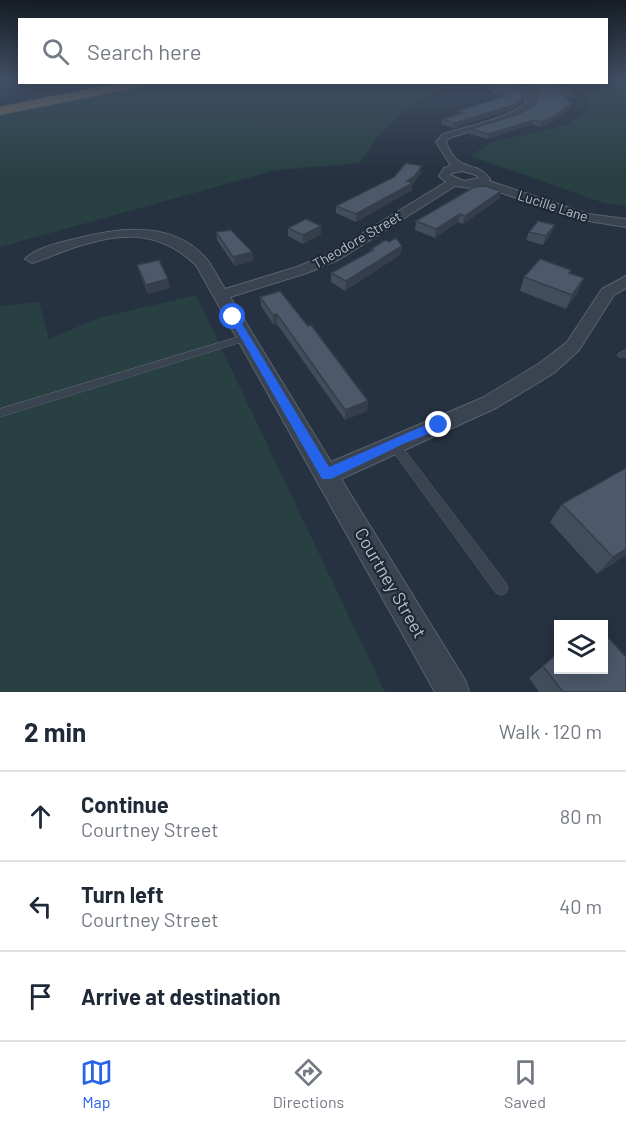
<!DOCTYPE html>
<meta charset="utf-8">
<style>
:root{--surface:#fff;--page:#f2f2f3;--text:#1f2937;--muted:#747a83;--line:#e0e1e3;--accent:#2563eb}
body{margin:0;font-family:Barlow,sans-serif;background:var(--page);color:var(--text)}
.controls{position:absolute;right:18px;bottom:18px;display:grid;overflow:hidden;border-radius:0px;box-shadow:0 3px 15px #0003}
.controls button{width:54px;height:54px;display:grid;place-items:center;padding:0;border:0;border-bottom:2px solid var(--line);background:var(--surface);color:var(--text);font:30px sans-serif}
.stop{position:absolute;width:18px;height:18px;margin:-14px;border:4px solid #2563eb;border-radius:50%;background:#fff}
.stop.end{background:#2563eb;border-color:#fff;box-shadow:0 2px 6px #0008}
.list{margin:0;padding:0;list-style:none}
h2{display:flex;justify-content:space-between;align-items:center;height:78px;margin:0;padding:0 24px;font-size:26px}
h2 small{font-size:20px;font-weight:400;color:var(--muted)}
.list li{display:grid;grid-template-columns:39px 1fr auto;gap:18px;align-items:center;box-sizing:border-box;height:90px;padding:0 24px;border-top:2px solid var(--line)}
.list b{display:block;font-size:22px;white-space:nowrap}
.list p{margin:0;font-size:20px;white-space:nowrap;color:var(--muted)}
.list em{font-size:20px;font-style:normal;color:var(--muted)}
.icon{flex:none;width:33px;height:33px;fill:none;stroke:currentColor;stroke-width:2;stroke-linecap:round;stroke-linejoin:round}
.map{position:relative;flex:none;width:626px;height:692px;overflow:hidden}
.search{position:absolute;background:var(--surface);box-shadow:0 3px 15px #0003;left:18px;right:18px;top:18px;height:66px;display:flex;align-items:center;gap:15px;box-sizing:border-box;padding:0 21px;border-radius:0px;color:var(--muted);font-size:22px}
.sheet{height:348px;background:var(--surface)}
nav{display:flex;justify-content:space-around;align-items:center;box-sizing:border-box;height:84px;border-top:2px solid var(--line);background:var(--surface);font-size:16px;color:var(--muted)}
nav a{display:grid;justify-items:center;gap:3px}
nav .on{color:var(--accent)}
.map>svg:first-child{display:block}
.green{fill:#284042}
.lines{fill:none;stroke-linecap:round;stroke-linejoin:round}
.lane-casing{stroke:#58626e;stroke-width:1}
.street-casing{stroke:#58626e;stroke-width:2}
.highway-casing{stroke:#454f5b;stroke-width:1}
.lane{fill:#3a4451;fill-rule:evenodd}
.street{fill:#3a4451;fill-rule:evenodd}
.highway{fill:#776a57;fill-rule:evenodd}
.wall{fill:#414d5b}
.shaded-wall{fill:#353e4a}
.building{fill:#4c596a;stroke:#353e4a;stroke-width:1.5}
.route{fill:#2563eb}
.labels{text-anchor:middle;stroke-width:4.5;stroke-linejoin:round;paint-order:stroke}
.far-street-label{font-size:14px;fill:#b7bfcb;stroke:#1f2936}
.near-street-label{font-size:18px;fill:#b7bfcb;stroke:#1f2936}
</style>
<div class="map">
<svg width="626" height="692" viewBox="0 0 626 692">
<rect width="100%" height="100%" fill="#263241"/>
<!-- green -->
<path class="green" d="M 607,78 L 626,78 L 626,206 L 604,203 L 470,156 L 490,143 L 567,125 L 593,107 L 582,92 L 563,83 L 606,82 Z
M 163,83 L 444,83 L 443,88 L 399,115 L 378,137 L 360,163 L 277,170 L 0,247 L 0,115 Z
M 196,295 L 385,692 L 0,692 L 0,306 L 39,302 L 49,339 L 99,318 Z"/>
<g class="lines">
<defs>
<path id="lane" d="M 245,335 L 249,338 L 248,340 L 0,417 L 0,409 Z
M 626,350 L 626,357 L 619,357 L 617,355 L 619,353 Z
M 393,438 L 397,440 L 506,583 L 508,588 L 506,593 L 501,595 L 496,593 L 389,446 L 387,443 L 389,440 Z"/>
<path id="street" d="M 507,82 C 519,82 527,91 535,100 L 531,109 L 519,116 L 449,138 L 446,142 C 459,176 475,158 490,179 L 489,181 L 588,214 L 626,219 L 626,227 L 582,220 L 481,186 L 470,188 L 455,186 L 340,259 L 307,273 L 230,297 L 331,462 L 482,398 L 540,363 L 567,342 L 602,289 L 626,276 L 626,288 L 614,295 L 579,350 L 554,373 L 496,408 L 341,479 L 465,680 L 469,692 L 435,692 L 196,265 C 156,227 115,233 67,250 C 55,254 44,260 32,263 L 25,259 C 35,248 61,242 75,239 C 120,227 176,220 208,261 C 214,269 219,280 225,289 L 297,267 L 330,253 L 446,182 L 439,176 L 444,168 L 451,166 L 436,142 L 443,134 C 461,128 520,116 527,100 ZM 462,171 L 476,175 L 479,178 L 464,181 L 450,175 L 452,173 Z"/>
<path id="highway" d="M 123,82 L 151,82 L 145,86 L 0,115 L 0,107 Z"/>
</defs>
<!-- lane casing -->
<use href="#lane" class="lane-casing"/>
<!-- street casing -->
<use href="#street" class="street-casing"/>
<!-- highway casing -->
<use href="#highway" class="highway-casing"/>
<!-- lane -->
<use href="#lane" class="lane"/>
<!-- street -->
<use href="#street" class="street"/>
<!-- highway -->
<use href="#highway" class="highway"/>
</g>
<!-- wall -->
<path class="wall" d="M 479,82 L 511,82 L 524,100 L 512,109 L 454,128 L 441,124 L 442,119 L 457,115 L 458,111 L 500,98 Z
M 517,82 L 552,82 L 575,92 L 573,97 L 564,96 L 570,108 L 549,124 L 540,127 L 532,124 L 487,139 L 470,134 L 471,129 L 521,113 L 534,105 L 537,98 L 524,86 Z
M 421,173 L 412,185 L 412,190 L 356,222 L 336,213 L 336,206 Z
M 501,191 L 499,199 L 463,224 L 458,222 L 435,238 L 415,230 L 416,221 Z
M 555,225 L 551,234 L 543,245 L 526,240 L 529,232 Z
M 288,228 L 321,234 L 303,244 L 288,236 Z
M 216,232 L 252,252 L 253,261 L 235,266 L 217,240 Z
M 402,246 L 400,255 L 345,291 L 331,282 L 331,273 L 370,252 L 371,249 Z
M 137,265 L 168,279 L 170,288 L 148,294 L 140,274 Z
M 570,273 L 578,292 L 566,309 L 520,291 L 524,277 Z
M 260,297 L 368,401 L 367,411 L 345,420 L 277,324 L 274,325 L 261,306 Z
M 562,504 L 626,555 L 597,574 L 550,522 Z
M 543,666 L 626,692 L 539,692 L 529,678 Z"/>
<!-- shaded-wall -->
<path class="shaded-wall" d="M 525,96 L 524,100 L 512,109 L 454,128 L 455,123 Z
M 572,103 L 570,108 L 549,124 L 540,127 L 541,122 Z
M 534,120 L 532,124 L 487,139 L 488,134 Z
M 422,166 L 421,173 L 412,185 L 412,190 L 356,222 L 356,214 L 407,181 Z
M 501,191 L 499,199 L 463,224 L 465,216 Z
M 460,214 L 458,222 L 435,238 L 436,229 Z
M 555,225 L 551,234 L 543,245 L 546,236 Z
M 321,226 L 321,234 L 303,244 L 303,235 Z
M 402,246 L 400,255 L 345,291 L 346,281 Z
M 252,252 L 253,261 L 235,266 L 233,257 Z
M 584,278 L 578,292 L 566,309 L 572,295 Z
M 168,279 L 170,288 L 148,294 L 146,285 Z
M 277,314 L 277,324 L 274,325 L 273,315 Z
M 368,401 L 367,411 L 345,420 L 345,410 Z
M 626,549 L 626,555 L 597,574 L 613,557 Z"/>
<!-- building -->
<path class="building" d="M 486,82 L 511,82 L 525,96 L 514,105 L 455,123 L 442,119 L 464,113 L 458,111 L 505,96 Z
M 526,82 L 552,82 L 575,92 L 559,92 L 572,103 L 550,119 L 541,122 L 534,120 L 488,134 L 471,129 L 521,113 L 534,105 L 538,94 Z
M 406,163 L 422,166 L 414,177 L 407,181 L 413,183 L 356,214 L 336,206 L 394,177 Z
M 485,186 L 501,191 L 465,216 L 460,214 L 436,229 L 416,221 L 474,187 Z
M 306,219 L 321,226 L 303,235 L 288,228 Z
M 538,221 L 555,225 L 546,236 L 529,232 Z
M 231,230 L 252,252 L 233,257 L 216,232 Z
M 396,238 L 402,246 L 346,281 L 331,273 L 373,250 L 371,249 L 385,240 L 389,242 Z
M 540,259 L 571,270 L 569,273 L 584,278 L 572,295 L 524,277 Z
M 159,260 L 168,279 L 146,285 L 137,265 Z
M 280,291 L 308,326 L 311,325 L 368,401 L 345,410 L 277,314 L 273,315 L 260,297 Z
M 626,468 L 626,549 L 613,557 L 562,504 Z
M 603,632 L 626,657 L 626,692 L 563,692 L 543,666 L 558,653 L 558,669 L 603,669 Z"/>
<!-- sky -->
<linearGradient id="sky" x2="0" y2="1"><stop stop-color="#151c24"/><stop offset="0.45" stop-color="#414f65"/><stop offset="1" stop-color="#414f65" stop-opacity="0"/></linearGradient>
<rect width="626" height="174" fill="url(#sky)"/>
<!-- route -->
<path class="route" d="M 233,314 L 238,317 L 329,467 L 435,421 L 443,421 L 443,428 L 403,444 L 331,479 L 322,479 L 229,317 Z"/>
<g class="labels">
<!-- far-street labels -->
<g class="far-street-label">
<text transform="translate(553 206) rotate(18)" y="5">Lucille Lane</text>
<text transform="translate(357 240) rotate(-30)" y="5">Theodore Street</text>
</g>
<!-- near-street labels -->
<g class="near-street-label">
<text transform="translate(390 583) rotate(60)" y="6">Courtney Street</text>
</g>
</g>
</svg>
<div class="controls">
<button><svg class="icon" aria-label="layers" viewBox="0 0 24 24"><path d="M12 4l9 5-9 5-9-5zM3 14l9 5 9-5"/></svg></button>
</div>
<div class="stop" style="left:233px;top:317px"></div>
<div class="stop end" style="left:439px;top:425px"></div>
<div class="search"><svg class="icon" aria-label="search" viewBox="0 0 24 24"><circle cx="10" cy="10" r="6"/><path d="M15 15l6 6"/></svg>Search here</div>
</div>
<section class="sheet">
<h2>2 min<small>Walk · 120 m</small></h2>
<ul class="list">
<li><svg class="icon" aria-label="ahead" viewBox="0 0 24 24"><path d="M12 20V5M6 11l6-6 6 6"/></svg><div><b>Continue</b><p>Courtney Street</p></div><em>80 m</em></li>
<li><svg class="icon" aria-label="left" viewBox="0 0 24 24"><path d="M17 20v-9H6M10 6l-5 5 5 5"/></svg><div><b>Turn left</b><p>Courtney Street</p></div><em>40 m</em></li>
<li><svg class="icon" aria-label="arrive" viewBox="0 0 24 24"><path d="M6 21V4h12l-3 4 3 4H6"/></svg><div><b>Arrive at destination</b></div></li>
</ul>
</section>
<nav>
<a class="on"><svg class="icon" aria-label="map" viewBox="0 0 24 24"><path d="M3 6l6-2 6 2 6-2v14l-6 2-6-2-6 2zM9 4v14M15 6v14"/></svg>Map</a>
<a><svg class="icon" aria-label="directions" viewBox="0 0 24 24"><path d="M12 3l9 9-9 9-9-9zM9 14v-3h6M13 9l2 2-2 2"/></svg>Directions</a>
<a><svg class="icon" aria-label="saved" viewBox="0 0 24 24"><path d="M7 4h10v16l-5-4-5 4z"/></svg>Saved</a>
</nav>
